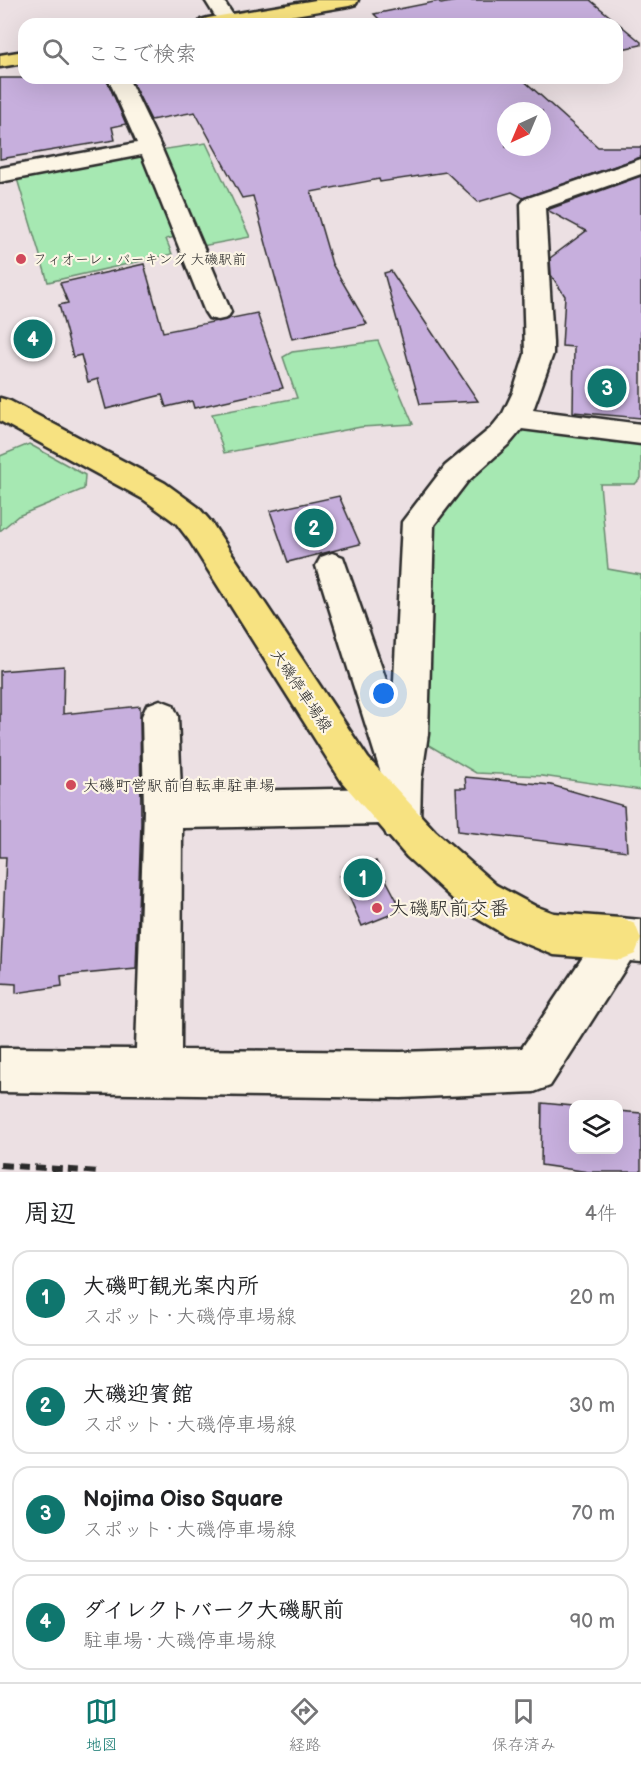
<!DOCTYPE html>
<html lang="ja">
<meta charset="utf-8">
<style>
:root{--surface:#fff;--page:#f2f2f2;--text:#202124;--muted:#757577;--line:#e0e0e0;--accent:#0f766e}
body{margin:0;font-family:"Balsamiq Sans","Klee One",sans-serif;background:var(--page);color:var(--text)}
.controls{position:absolute;right:18px;bottom:18px;display:grid;overflow:hidden;border-radius:12px;box-shadow:0 6px 24px #0002}
.controls button{width:54px;height:54px;display:grid;place-items:center;padding:0;border:0;border-bottom:2px solid var(--line);background:var(--surface);color:var(--text);font:30px sans-serif}
.compass{position:absolute;left:497px;top:102px;width:54px;height:54px;border-radius:50%;background:var(--surface);box-shadow:0 6px 24px #0002;rotate:224deg}
.you{position:absolute;left:384px;top:694px;width:21px;height:21px;margin:-15px;border:4px solid #fff;border-radius:50%;background:#1a73e8;box-shadow:0 0 0 9px #1a73e833}
.badge{display:grid;place-items:center;width:39px;height:39px;border-radius:50%;background:var(--accent);color:#fff;font-size:20px;font-weight:700}
.pin{position:absolute;translate:-50% -50%;border:3px solid #fff;box-shadow:0 2px 6px #0006}
.list{margin:0;padding:0;list-style:none}
h2{display:flex;justify-content:space-between;align-items:center;height:78px;margin:0;padding:0 24px;font-size:26px}
h2 small{font-size:20px;font-weight:400;color:var(--muted)}
.list li{display:grid;grid-template-columns:39px 1fr auto;gap:18px;align-items:center;box-sizing:border-box;height:96px;margin:0 12px 12px;padding:0 12px;border:2px solid var(--line);border-radius:18px}
.list b{display:block;font-size:22px;white-space:nowrap}
.list p{margin:0;font-size:20px;white-space:nowrap;color:var(--muted)}
.list em{font-size:20px;font-style:normal;color:var(--muted)}
.icon{flex:none;width:33px;height:33px;fill:none;stroke:currentColor;stroke-width:2;stroke-linecap:round;stroke-linejoin:round}
.map{position:relative;flex:none;width:641px;height:1172px;overflow:hidden}
.search{position:absolute;background:var(--surface);box-shadow:0 6px 24px #0002;left:18px;right:18px;top:18px;height:66px;display:flex;align-items:center;gap:15px;box-sizing:border-box;padding:0 21px;border-radius:18px;color:var(--muted);font-size:22px}
.sheet{height:510px;background:var(--surface)}
nav{display:flex;justify-content:space-around;align-items:center;box-sizing:border-box;height:84px;border-top:2px solid var(--line);background:var(--surface);font-size:16px;color:var(--muted)}
nav a{display:grid;justify-items:center;gap:3px}
nav .on{color:var(--accent)}
.map>svg:first-child{display:block}
.green{fill:#a6e8b2;stroke:#688a6e;stroke-width:1.5}
.building{fill:#c7afdd;stroke:#2b2b2b;stroke-width:1.5;fill-rule:evenodd}
.lines{fill:none;stroke-linecap:round;stroke-linejoin:round}
.minor-casing{stroke:#2b2b2b;stroke-width:5}
.major-casing{stroke:#2b2b2b;stroke-width:5}
.highway-casing{stroke:#2b2b2b;stroke-width:5}
.minor{fill:#fcf5e5;fill-rule:evenodd}
.major{fill:#f7e281;fill-rule:evenodd}
.highway{fill:#f7e281;fill-rule:evenodd}
.rail{stroke:#2b2b2b;stroke-width:6;stroke-dasharray:11 6;stroke-linecap:butt}
.poi-dot{fill:#d1495b;stroke:#fcf5e5;stroke-width:2}
.labels{text-anchor:middle;stroke-width:4.5;stroke-linejoin:round;paint-order:stroke}
.far-poi-label{font-size:14px;fill:#2b2b2b;stroke:#fcf5e5;text-anchor:start}
.street-label{font-size:16px;fill:#2b2b2b;stroke:#fcf5e5}
.poi-label{font-size:16px;fill:#2b2b2b;stroke:#fcf5e5;text-anchor:start}
.near-poi-label{font-size:20px;fill:#2b2b2b;stroke:#fcf5e5;text-anchor:start}
</style>
<div class="map">
<svg width="641" height="1172" viewBox="0 0 641 1172">
<rect width="100%" height="100%" fill="#ece0e3"/>
<filter id="ink" filterUnits="userSpaceOnUse"><feTurbulence type="fractalNoise" baseFrequency=".0167" numOctaves="2"/><feDisplacementMap in="SourceGraphic" scale="12" xChannelSelector="R" yChannelSelector="G"/><feConvolveMatrix kernelMatrix="1 2 1 2 8 2 1 2 1" color-interpolation-filters="sRGB"/></filter>
<g filter="url(#ink)">
<!-- green -->
<path class="green" d="M 206,143 L 250,237 L 202,246 L 185,235 L 166,239 L 172,254 L 48,282 L 15,172 Z
M 378,341 L 413,424 L 361,427 L 224,453 L 212,414 L 297,398 L 283,357 L 292,352 Z
M 515,418 L 641,434 L 641,478 L 635,484 L 600,484 L 608,569 L 641,575 L 641,790 L 542,776 L 476,773 L 410,734 L 418,522 Z
M 29,444 L 85,475 L 84,489 L 18,516 L 0,531 L 0,456 Z"/>
<!-- building -->
<path class="building" d="M 462,0 L 590,0 L 641,42 L 641,45 L 617,50 L 617,24 L 384,24 L 374,14 L 439,1 L 441,4 Z
M 0,78 L 106,78 L 126,124 L 112,127 L 115,140 L 0,159 Z
M 130,78 L 521,78 L 598,147 L 641,147 L 641,157 L 523,198 L 512,192 L 478,202 L 446,172 L 380,182 L 379,179 L 311,192 L 332,264 L 367,324 L 292,339 L 253,196 L 242,198 L 195,112 L 151,120 ZM 506,111 L 542,111 L 542,147 L 506,147 Z
M 641,176 L 641,418 L 573,412 L 574,347 L 562,346 L 565,296 L 551,275 L 550,258 L 586,231 L 547,210 Z
M 144,264 L 163,332 L 257,313 L 283,388 L 194,408 L 192,401 L 166,407 L 162,395 L 106,409 L 98,379 L 88,382 L 81,355 L 73,357 L 59,305 L 68,303 L 60,283 Z
M 391,271 L 478,401 L 420,404 L 384,273 Z
M 339,496 L 360,544 L 288,562 L 270,511 Z
M 64,666 L 63,714 L 140,706 L 141,823 L 136,969 L 61,976 L 62,986 L 16,993 L 16,984 L 0,983 L 6,857 L 0,857 L 0,671 Z
M 465,777 L 551,785 L 624,806 L 627,851 L 458,831 L 456,788 L 466,788 Z
M 376,861 L 402,910 L 362,926 L 340,876 Z
M 542,1103 L 573,1106 L 573,1149 L 618,1149 L 618,1111 L 641,1113 L 641,1172 L 589,1172 L 541,1165 Z"/>
<g class="lines">
<defs>
<path id="minor" d="M 205,0 L 223,0 L 237,21 L 234,24 L 220,24 Z
M 108,78 L 128,78 L 161,147 L 231,312 L 227,318 L 218,320 L 209,318 L 205,312 L 142,155 L 0,182 L 0,168 L 137,143 Z
M 641,159 L 641,174 L 545,208 L 553,342 L 553,354 L 533,410 L 641,424 L 641,444 L 522,429 L 511,442 L 467,482 L 434,525 L 428,734 L 421,781 L 420,823 L 415,836 L 401,841 L 387,836 L 382,824 L 182,828 L 181,1050 L 401,1052 L 522,1048 L 605,924 L 620,918 L 641,920 L 641,962 L 630,961 L 550,1086 L 534,1092 L 401,1098 L 0,1092 L 0,1048 L 136,1049 L 144,810 L 142,716 L 147,705 L 160,700 L 173,705 L 178,716 L 181,792 L 383,788 L 383,780 L 316,566 L 321,557 L 332,553 L 343,557 L 393,700 L 402,522 L 445,466 L 491,428 L 503,413 L 513,392 L 525,354 L 521,204 L 525,199 Z"/>
<path id="major" d="M 0,398 L 10,401 L 165,483 L 198,507 L 211,522 L 368,758 L 435,831 L 496,885 L 535,906 L 554,913 L 620,918 L 635,924 L 641,939 L 635,954 L 620,960 L 554,955 L 507,936 L 468,913 L 407,857 L 342,782 L 189,540 L 176,523 L 143,499 L 0,421 Z"/>
<path id="highway" d="M 316,0 L 358,0 L 356,4 L 349,6 L 241,24 L 198,24 L 201,20 L 208,18 Z
M 24,51 L 24,63 L 0,67 L 0,55 Z"/>
</defs>
<!-- minor casing -->
<use href="#minor" class="minor-casing"/>
<!-- major casing -->
<use href="#major" class="major-casing"/>
<!-- highway casing -->
<use href="#highway" class="highway-casing"/>
<!-- minor -->
<use href="#minor" class="minor"/>
<!-- major -->
<use href="#major" class="major"/>
<!-- highway -->
<use href="#highway" class="highway"/>
<!-- rail -->
<path class="rail" d="M 0,1165 L 101,1172"/>
</g>
</g>
<!-- markers -->
<g class="poi-dot">
<circle cx="21" cy="259" r="6"/>
<circle cx="71" cy="785" r="6"/>
<circle cx="377" cy="908" r="6"/>
</g>
<g class="labels">
<!-- far-poi labels -->
<g class="far-poi-label">
<text x="33" y="264">フィオーレ・パーキング 大磯駅前</text>
</g>
<!-- street labels -->
<g class="street-label">
<text transform="translate(302 690) rotate(56)" y="6">大磯停車場線</text>
</g>
<!-- poi labels -->
<g class="poi-label">
<text x="83" y="791">大磯町営駅前自転車駐車場</text>
</g>
<!-- near-poi labels -->
<g class="near-poi-label">
<text x="389" y="915">大磯駅前交番</text>
</g>
</g>
</svg>
<div class="controls">
<button><svg class="icon" aria-label="layers" viewBox="0 0 24 24"><path d="M12 4l9 5-9 5-9-5zM3 14l9 5 9-5"/></svg></button>
</div>
<svg class="compass" viewBox="-18 -18 36 36"><path d="M0-13l5 13h-10z" fill="#e53935"/><path d="M0 13l5-13h-10z" fill="#757577"/></svg>
<div class="you"></div>
<div class="pin badge" style="left:363px;top:878px">1</div>
<div class="pin badge" style="left:314px;top:528px">2</div>
<div class="pin badge" style="left:607px;top:388px">3</div>
<div class="pin badge" style="left:33px;top:339px">4</div>
<div class="search"><svg class="icon" aria-label="search" viewBox="0 0 24 24"><circle cx="10" cy="10" r="6"/><path d="M15 15l6 6"/></svg>ここで検索</div>
</div>
<section class="sheet">
<h2>周辺<small>4件</small></h2>
<ul class="list">
<li><span class="badge">1</span><div><b>大磯町観光案内所</b><p>スポット · 大磯停車場線</p></div><em>20 m</em></li>
<li><span class="badge">2</span><div><b>大磯迎賓館</b><p>スポット · 大磯停車場線</p></div><em>30 m</em></li>
<li><span class="badge">3</span><div><b>Nojima Oiso Square</b><p>スポット · 大磯停車場線</p></div><em>70 m</em></li>
<li><span class="badge">4</span><div><b>ダイレクトバーク大磯駅前</b><p>駐車場 · 大磯停車場線</p></div><em>90 m</em></li>
</ul>
</section>
<nav>
<a class="on"><svg class="icon" aria-label="map" viewBox="0 0 24 24"><path d="M3 6l6-2 6 2 6-2v14l-6 2-6-2-6 2zM9 4v14M15 6v14"/></svg>地図</a>
<a><svg class="icon" aria-label="directions" viewBox="0 0 24 24"><path d="M12 3l9 9-9 9-9-9zM9 14v-3h6M13 9l2 2-2 2"/></svg>経路</a>
<a><svg class="icon" aria-label="saved" viewBox="0 0 24 24"><path d="M7 4h10v16l-5-4-5 4z"/></svg>保存済み</a>
</nav>
